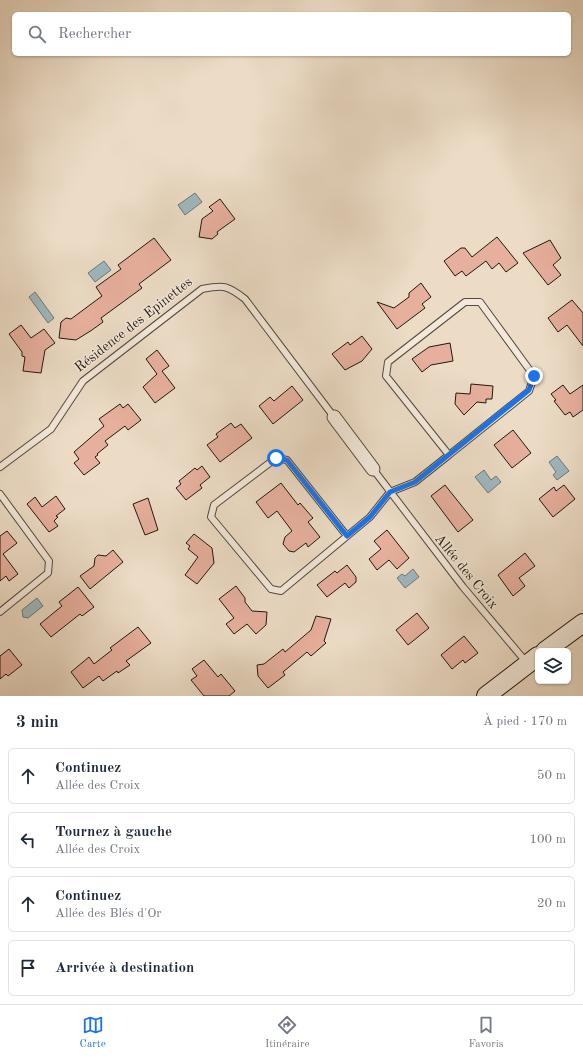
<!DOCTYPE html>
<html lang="fr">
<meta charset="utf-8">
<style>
:root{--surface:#fff;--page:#f6f6f7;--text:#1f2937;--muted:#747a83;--line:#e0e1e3;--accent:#1a73e8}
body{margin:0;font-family:"Old Standard TT",serif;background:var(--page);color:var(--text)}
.controls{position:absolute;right:12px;bottom:12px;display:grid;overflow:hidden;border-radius:6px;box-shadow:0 1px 3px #0004}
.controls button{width:36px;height:36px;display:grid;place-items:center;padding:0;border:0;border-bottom:1px solid var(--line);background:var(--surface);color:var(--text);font:20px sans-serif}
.stop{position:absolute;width:12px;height:12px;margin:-9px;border:3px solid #1a73e8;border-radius:50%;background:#fff}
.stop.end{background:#1a73e8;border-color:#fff;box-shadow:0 1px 4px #0008}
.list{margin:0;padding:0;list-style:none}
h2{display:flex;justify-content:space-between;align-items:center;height:52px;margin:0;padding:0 16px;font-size:17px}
h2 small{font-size:13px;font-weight:400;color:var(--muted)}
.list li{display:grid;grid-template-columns:26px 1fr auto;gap:12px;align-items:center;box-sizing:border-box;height:56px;margin:0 8px 8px;padding:0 8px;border:1px solid var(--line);border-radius:6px}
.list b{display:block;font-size:15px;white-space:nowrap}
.list p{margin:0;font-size:13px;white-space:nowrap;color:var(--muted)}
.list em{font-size:13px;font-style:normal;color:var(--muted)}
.icon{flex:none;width:22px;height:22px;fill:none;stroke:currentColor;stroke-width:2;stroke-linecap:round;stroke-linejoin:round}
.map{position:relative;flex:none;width:583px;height:696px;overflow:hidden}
.search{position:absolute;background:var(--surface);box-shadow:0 1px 3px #0004;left:12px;right:12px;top:12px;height:44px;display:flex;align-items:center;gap:10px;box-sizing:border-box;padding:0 14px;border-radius:6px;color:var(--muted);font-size:15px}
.sheet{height:308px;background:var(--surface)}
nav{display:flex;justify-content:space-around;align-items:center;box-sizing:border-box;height:56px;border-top:1px solid var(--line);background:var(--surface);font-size:11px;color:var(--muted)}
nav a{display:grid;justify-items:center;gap:2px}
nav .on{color:var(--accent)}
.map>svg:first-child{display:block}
.water{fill:#9fb8c0;stroke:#6c7878}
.building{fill:#e7b09e;stroke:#20180d}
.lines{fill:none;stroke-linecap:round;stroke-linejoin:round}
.lane-casing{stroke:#53493b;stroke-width:8}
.street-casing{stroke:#53493b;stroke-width:15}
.secondary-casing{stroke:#20180d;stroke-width:20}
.lane{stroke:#f3e8da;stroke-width:6}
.street{stroke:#f3e8da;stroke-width:13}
.secondary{stroke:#f3e8da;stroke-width:18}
.route{stroke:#1a73e8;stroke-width:5}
.labels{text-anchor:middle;stroke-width:3;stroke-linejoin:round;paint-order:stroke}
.street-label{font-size:14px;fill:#20180d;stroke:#f3e8da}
</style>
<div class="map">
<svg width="583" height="696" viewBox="0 0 583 696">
<rect width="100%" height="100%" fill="#ecdcc6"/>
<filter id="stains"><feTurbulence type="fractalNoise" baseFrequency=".005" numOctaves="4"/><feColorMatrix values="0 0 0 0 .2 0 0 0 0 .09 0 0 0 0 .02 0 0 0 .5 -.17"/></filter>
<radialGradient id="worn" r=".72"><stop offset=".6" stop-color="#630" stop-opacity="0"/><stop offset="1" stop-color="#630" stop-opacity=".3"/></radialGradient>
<!-- water -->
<path class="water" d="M 195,193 L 202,202 L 185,215 L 178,205 Z
M 104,261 L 111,270 L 95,282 L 88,273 Z
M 35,292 L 54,318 L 48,323 L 29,297 Z
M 557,456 L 569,471 L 557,480 L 553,475 L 556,472 L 549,462 Z
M 484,470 L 491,480 L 496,476 L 501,482 L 488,493 L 475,477 Z
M 413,569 L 419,577 L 405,588 L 397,578 L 402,574 L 405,576 Z
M 37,598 L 43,606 L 28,618 L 23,617 L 22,610 Z"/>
<!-- building -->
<path class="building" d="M 220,199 L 235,219 L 217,232 L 218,234 L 212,239 L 199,237 L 202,219 L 213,211 L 209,207 Z
M 497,237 L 518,263 L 506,272 L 499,263 L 492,269 L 486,261 L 466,276 L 462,271 L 455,276 L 444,261 L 461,248 L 465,248 L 472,257 Z
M 154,238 L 171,260 L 139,284 L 142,288 L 101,318 L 103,322 L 92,330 L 76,340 L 59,338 L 61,322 L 66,318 L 71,319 L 102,296 L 96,287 L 121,269 L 118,265 Z
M 550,240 L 561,258 L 553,265 L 561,275 L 548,285 L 523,253 Z
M 421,283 L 431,297 L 422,304 L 425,308 L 397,329 L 377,302 L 394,308 L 409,297 L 409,293 Z
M 572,300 L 583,313 L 583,346 L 567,325 L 558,332 L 548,318 Z
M 21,325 L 31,338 L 44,329 L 55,343 L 45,350 L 41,373 L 23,371 L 25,357 L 22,356 L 22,352 L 9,334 Z
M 362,336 L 372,349 L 362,361 L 345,370 L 332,354 L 348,342 L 350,345 Z
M 450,343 L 453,361 L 431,365 L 422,372 L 412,359 L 429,347 Z
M 157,350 L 169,366 L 162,371 L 175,388 L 155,403 L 143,387 L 157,374 L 146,359 Z
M 471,384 L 493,386 L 492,399 L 486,399 L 486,403 L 477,402 L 464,415 L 455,404 L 456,393 L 470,394 Z
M 563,385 L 570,394 L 583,385 L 583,410 L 573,417 L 570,412 L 565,415 L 554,401 L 556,400 L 551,394 Z
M 292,386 L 303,400 L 273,424 L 259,406 L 270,397 L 274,401 Z
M 120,404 L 123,408 L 128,404 L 141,420 L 128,430 L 125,426 L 105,441 L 108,445 L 97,454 L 98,455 L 95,457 L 100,463 L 84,475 L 74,463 L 79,459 L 74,452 L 104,426 L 99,419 Z
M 231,423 L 235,428 L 241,424 L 252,438 L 220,462 L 207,445 L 218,437 L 216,434 Z
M 513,430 L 531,453 L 512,468 L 494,445 Z
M 202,466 L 210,477 L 200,485 L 202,488 L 186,500 L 176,488 L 181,484 L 179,481 L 195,468 L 197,470 Z
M 281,483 L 298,505 L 300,503 L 313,518 L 308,522 L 320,537 L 308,547 L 306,543 L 294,552 L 289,551 L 283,544 L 285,537 L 292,531 L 277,511 L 268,518 L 256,502 Z
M 445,485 L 473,520 L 458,532 L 431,496 Z
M 564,485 L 575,499 L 553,517 L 539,499 L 554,487 L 556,491 Z
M 56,496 L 65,509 L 56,516 L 58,517 L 54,521 L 58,526 L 49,532 L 27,504 L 35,497 L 42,507 Z
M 148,498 L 158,530 L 145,535 L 133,504 Z
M 387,530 L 409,558 L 397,569 L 389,560 L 377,570 L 369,559 L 381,549 L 374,541 Z
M 7,531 L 17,543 L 3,554 L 18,574 L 9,581 L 6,576 L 0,581 L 0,536 Z
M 194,534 L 212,548 L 214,563 L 197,584 L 185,575 L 198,557 L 188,549 L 190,546 L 186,543 Z
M 113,550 L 123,562 L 90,589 L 80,576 L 94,566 L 95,558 L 98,555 L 106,556 Z
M 525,553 L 535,566 L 519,578 L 525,586 L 513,596 L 498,575 Z
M 347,565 L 356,577 L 356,582 L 349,588 L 345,583 L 327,597 L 317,585 L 335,571 L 337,573 Z
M 236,586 L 245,598 L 245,602 L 252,611 L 267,612 L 266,625 L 256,634 L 247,624 L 234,634 L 226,624 L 234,618 L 219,599 Z
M 78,587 L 94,607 L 82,616 L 80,614 L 51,637 L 40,624 L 62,606 L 59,602 Z
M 417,613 L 429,628 L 408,645 L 396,630 Z
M 316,616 L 331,619 L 324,641 L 326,643 L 311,656 L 307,652 L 283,672 L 285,675 L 268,688 L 258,676 L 257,665 L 264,664 L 283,649 L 285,652 L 311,630 Z
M 138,627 L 151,643 L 126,661 L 130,665 L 118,673 L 117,671 L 103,681 L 99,676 L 83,688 L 71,672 L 89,657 L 94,664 L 112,650 L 110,648 Z
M 464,636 L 478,653 L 465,663 L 463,660 L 452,669 L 441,655 Z
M 9,649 L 22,665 L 8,676 L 6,674 L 0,679 L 0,656 Z
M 204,660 L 218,677 L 221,674 L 235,691 L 229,696 L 204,696 L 191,680 L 197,676 L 192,669 Z"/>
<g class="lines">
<defs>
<path id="lane" d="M 0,467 L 51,429 L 83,381 L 202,289 C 224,285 227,285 245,299 L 334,417
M 373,469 L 463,587 L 527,663
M 0,494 L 49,561 L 48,573 L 0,612
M 347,536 L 287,460 L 276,458 L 214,505 L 211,517 L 271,589 L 281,591 L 370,517 L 390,492 L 415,482 L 449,455 L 386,376 L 388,362 L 465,302 L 480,302 L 534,376 L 529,391 L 449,455"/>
<path id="street" d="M 334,417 L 373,469"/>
<path id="secondary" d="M 545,651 L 583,623
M 486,696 L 538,656"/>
</defs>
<!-- lane casing -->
<use href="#lane" class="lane-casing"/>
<!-- street casing -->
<use href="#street" class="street-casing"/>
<!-- secondary casing -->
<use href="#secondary" class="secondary-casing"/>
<!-- lane -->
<use href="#lane" class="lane"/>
<!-- street -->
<use href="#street" class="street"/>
<!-- secondary -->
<use href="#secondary" class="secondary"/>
</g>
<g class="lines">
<!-- route -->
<path class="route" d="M 276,458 L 287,460 L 347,536 L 370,517 L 390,492 L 415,482 L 529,390 L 534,376"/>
</g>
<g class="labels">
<!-- street labels -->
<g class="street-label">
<text transform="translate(133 324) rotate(-38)" y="5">Résidence des Epinettes</text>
<text transform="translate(467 571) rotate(51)" y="5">Allée des Croix</text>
</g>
</g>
<rect width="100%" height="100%" filter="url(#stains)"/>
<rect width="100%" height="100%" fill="url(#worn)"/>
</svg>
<div class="controls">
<button><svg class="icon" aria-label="layers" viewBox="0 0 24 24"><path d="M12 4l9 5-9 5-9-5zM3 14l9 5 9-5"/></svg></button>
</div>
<div class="stop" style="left:276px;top:458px"></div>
<div class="stop end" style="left:534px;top:376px"></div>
<div class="search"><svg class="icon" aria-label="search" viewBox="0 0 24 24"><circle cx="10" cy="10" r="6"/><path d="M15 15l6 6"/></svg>Rechercher</div>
</div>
<section class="sheet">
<h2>3 min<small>À pied · 170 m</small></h2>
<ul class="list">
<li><svg class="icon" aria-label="ahead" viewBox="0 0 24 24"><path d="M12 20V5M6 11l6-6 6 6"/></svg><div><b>Continuez</b><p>Allée des Croix</p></div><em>50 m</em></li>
<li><svg class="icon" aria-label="left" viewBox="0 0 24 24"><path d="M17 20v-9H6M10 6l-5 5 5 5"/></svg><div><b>Tournez à gauche</b><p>Allée des Croix</p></div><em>100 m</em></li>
<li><svg class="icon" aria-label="ahead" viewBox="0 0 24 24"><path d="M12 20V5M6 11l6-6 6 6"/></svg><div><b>Continuez</b><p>Allée des Blés d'Or</p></div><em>20 m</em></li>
<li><svg class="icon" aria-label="arrive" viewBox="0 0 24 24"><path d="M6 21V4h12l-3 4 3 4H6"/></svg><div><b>Arrivée à destination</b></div></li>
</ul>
</section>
<nav>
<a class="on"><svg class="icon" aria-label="map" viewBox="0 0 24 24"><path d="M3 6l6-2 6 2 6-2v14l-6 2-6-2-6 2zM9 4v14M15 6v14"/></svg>Carte</a>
<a><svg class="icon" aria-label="directions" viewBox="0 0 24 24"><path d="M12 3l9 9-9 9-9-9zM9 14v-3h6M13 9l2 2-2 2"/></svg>Itinéraire</a>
<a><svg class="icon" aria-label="saved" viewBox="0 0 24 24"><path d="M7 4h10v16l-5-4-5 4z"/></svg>Favoris</a>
</nav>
